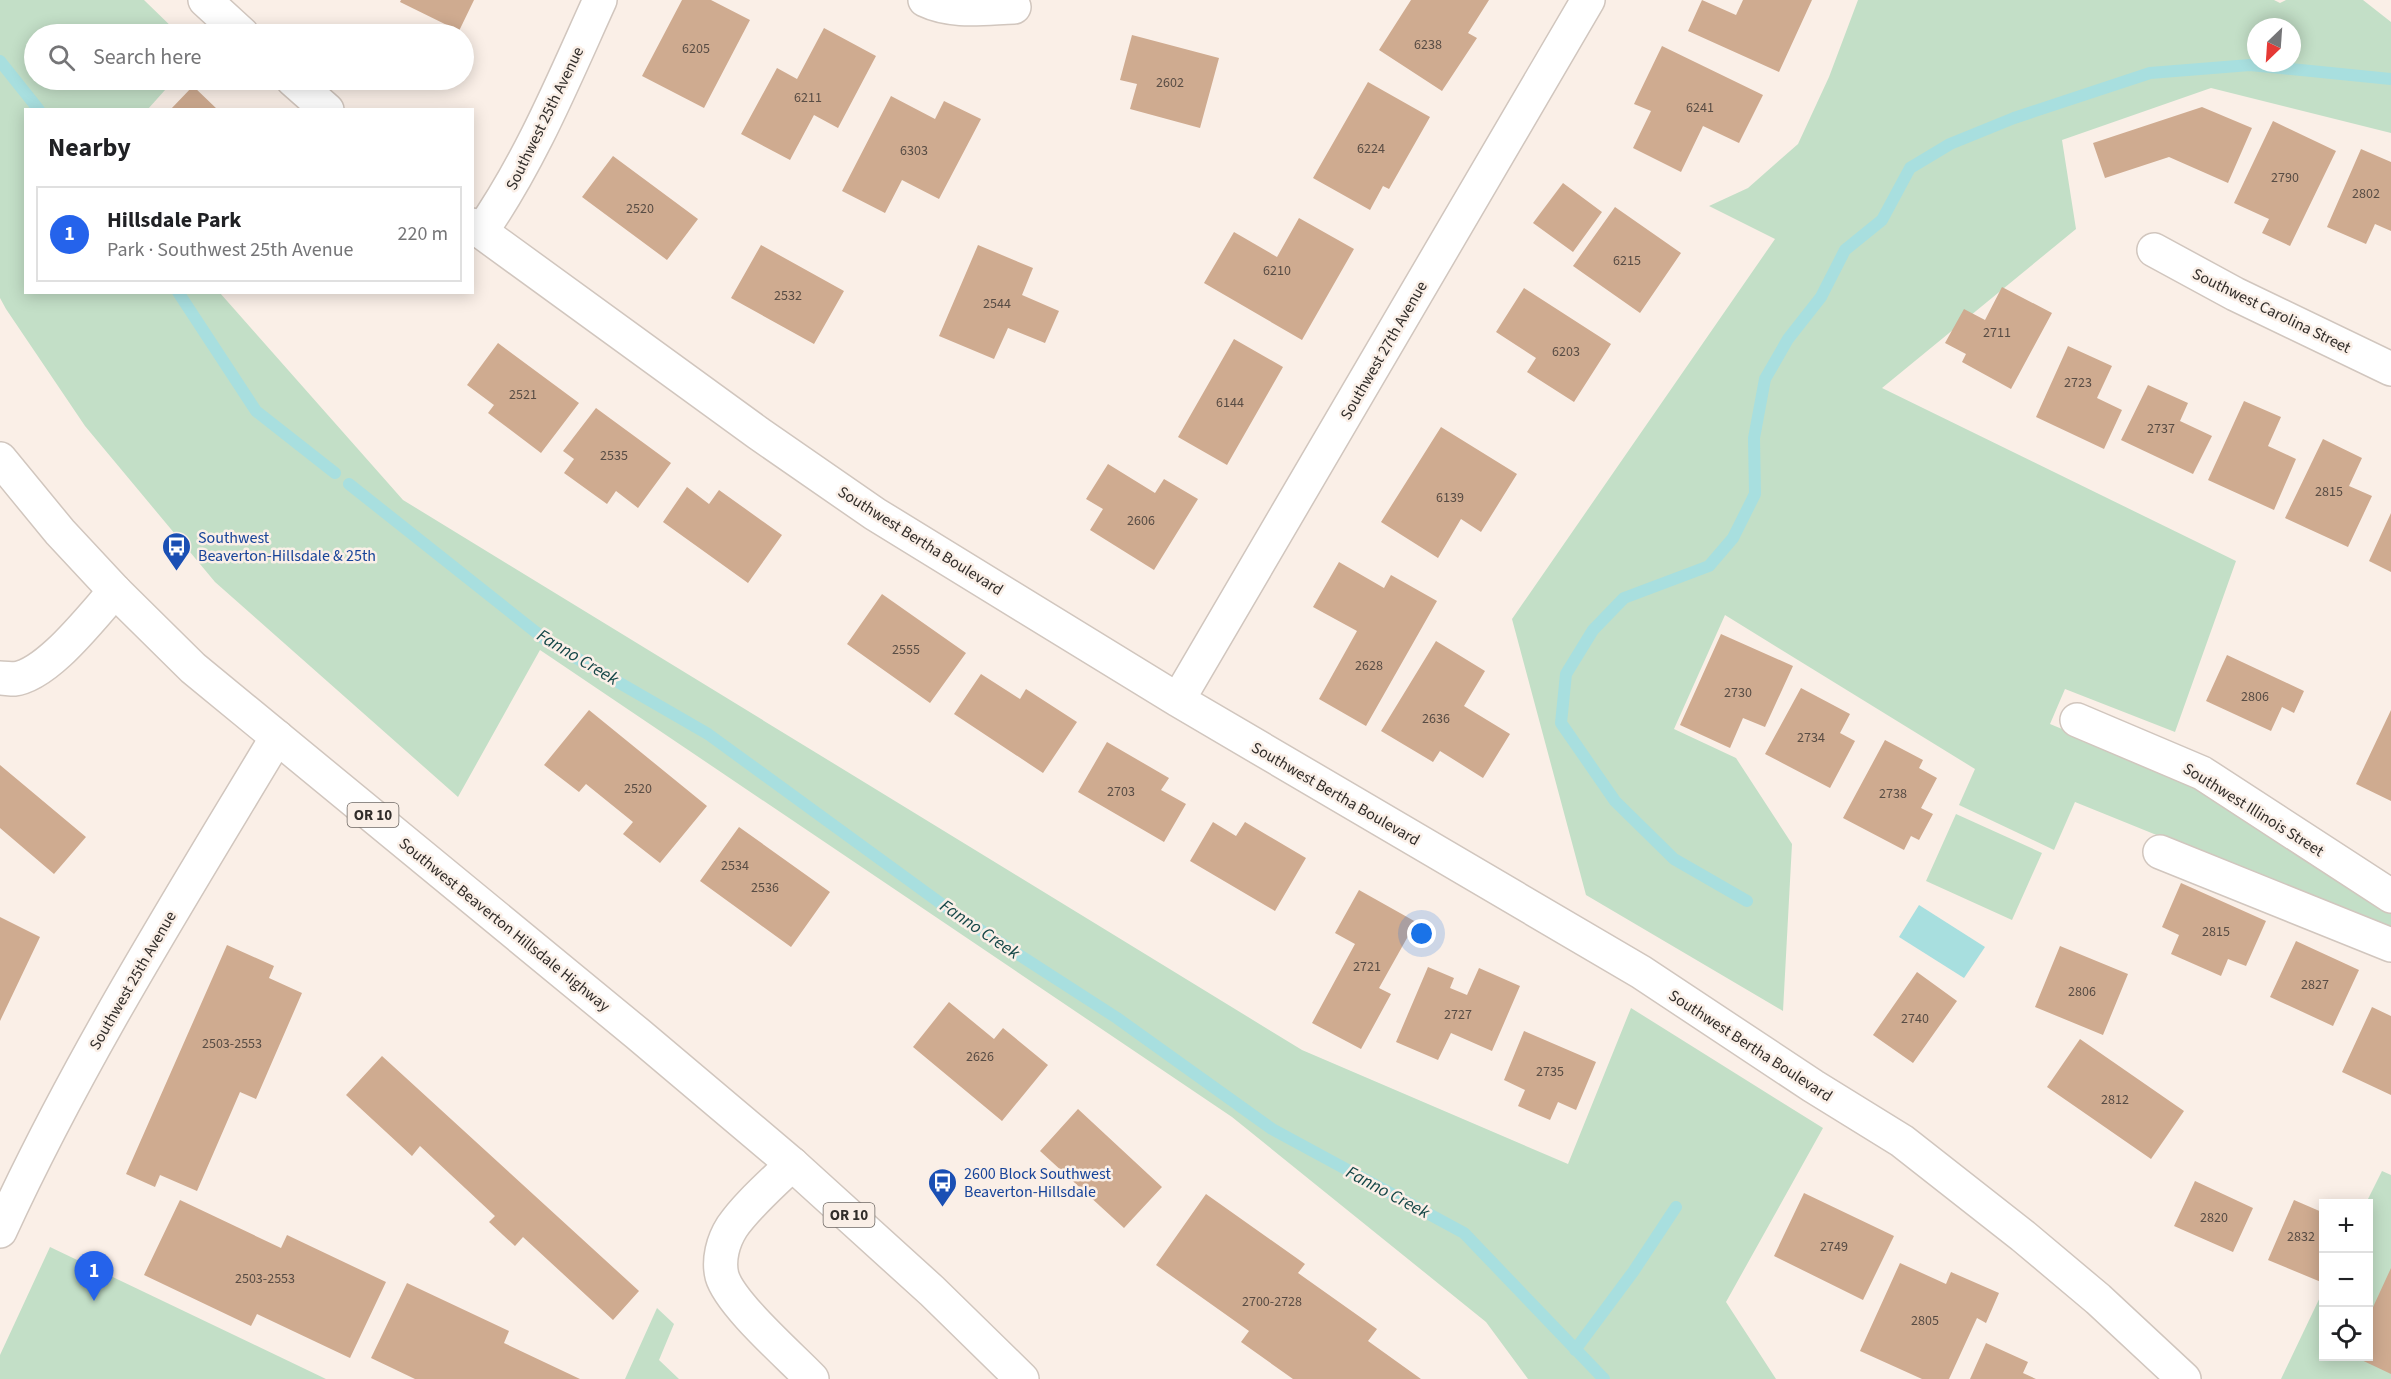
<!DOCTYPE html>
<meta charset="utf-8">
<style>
:root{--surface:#fff;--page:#f6f6f6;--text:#202124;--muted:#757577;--line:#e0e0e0;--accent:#2563eb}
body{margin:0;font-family:"Source Sans 3",sans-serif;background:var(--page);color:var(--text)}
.controls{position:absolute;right:18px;bottom:18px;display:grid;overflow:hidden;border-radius:0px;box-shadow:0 3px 15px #0003}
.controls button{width:54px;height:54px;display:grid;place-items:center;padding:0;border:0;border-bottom:2px solid var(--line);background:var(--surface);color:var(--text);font:30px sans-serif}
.compass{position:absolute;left:2247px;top:18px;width:54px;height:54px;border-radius:50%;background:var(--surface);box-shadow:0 3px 15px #0003;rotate:205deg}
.you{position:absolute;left:1422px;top:934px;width:21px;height:21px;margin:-15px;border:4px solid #fff;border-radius:50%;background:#1a73e8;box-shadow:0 0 0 9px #1a73e833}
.badge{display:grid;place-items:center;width:39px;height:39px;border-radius:50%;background:var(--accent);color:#fff;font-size:20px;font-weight:700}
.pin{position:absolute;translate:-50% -50px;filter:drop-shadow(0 2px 3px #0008)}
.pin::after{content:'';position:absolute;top:32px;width:21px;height:18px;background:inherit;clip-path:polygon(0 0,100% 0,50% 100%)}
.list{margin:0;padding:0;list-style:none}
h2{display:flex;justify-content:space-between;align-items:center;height:78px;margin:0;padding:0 24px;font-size:26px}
h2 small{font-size:20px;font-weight:400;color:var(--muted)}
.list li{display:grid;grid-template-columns:39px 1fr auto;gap:18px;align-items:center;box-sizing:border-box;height:96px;margin:0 12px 12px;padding:0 12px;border:2px solid var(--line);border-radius:0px}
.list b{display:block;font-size:22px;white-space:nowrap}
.list p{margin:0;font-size:20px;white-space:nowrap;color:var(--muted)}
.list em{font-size:20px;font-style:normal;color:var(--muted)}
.icon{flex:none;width:33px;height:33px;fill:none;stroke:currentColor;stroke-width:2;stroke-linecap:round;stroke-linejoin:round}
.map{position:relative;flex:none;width:2391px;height:1379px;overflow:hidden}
.search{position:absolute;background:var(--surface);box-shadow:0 3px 15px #0003;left:24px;top:24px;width:450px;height:66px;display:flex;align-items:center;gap:15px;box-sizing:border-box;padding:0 21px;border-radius:33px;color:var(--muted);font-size:22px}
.panel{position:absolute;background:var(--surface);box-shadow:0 3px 15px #0003;left:24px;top:108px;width:450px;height:186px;border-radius:0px}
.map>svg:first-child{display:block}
.green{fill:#c3dfc7;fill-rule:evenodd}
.water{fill:#a8dfdf}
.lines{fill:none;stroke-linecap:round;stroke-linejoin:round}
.stream{stroke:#a8dfdf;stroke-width:12}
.building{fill:#cfab90}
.minor-casing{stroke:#d1c6be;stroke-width:36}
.major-casing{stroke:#d1c6be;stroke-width:36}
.minor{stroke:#fff;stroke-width:33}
.major{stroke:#fff;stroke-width:33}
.labels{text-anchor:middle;stroke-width:5;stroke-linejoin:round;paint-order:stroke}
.number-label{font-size:14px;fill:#584c44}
.shield{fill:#faefe7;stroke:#6d6763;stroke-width:1.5}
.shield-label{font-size:15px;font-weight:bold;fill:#312d2a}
.street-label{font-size:16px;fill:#312d2a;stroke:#faefe7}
.transit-label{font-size:16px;fill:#164399;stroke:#faefe7;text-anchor:start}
.water-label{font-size:18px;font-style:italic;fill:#144647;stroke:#faefe7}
</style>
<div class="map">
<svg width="2391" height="1379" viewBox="0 0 2391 1379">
<rect width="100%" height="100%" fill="#faefe7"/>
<!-- green -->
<path class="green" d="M 0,0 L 144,0 L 179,34 L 34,34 L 34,80 L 174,80 L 148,109 L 26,110 L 26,292 L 220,293 L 403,500 L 1302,1050 L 1568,1164 L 1631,1008 L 1823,1128 L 1726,1302 L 1776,1379 L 1528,1379 L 1486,1322 L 1232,1117 L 540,650 L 458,797 L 215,582 L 85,426 L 6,309 L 0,298 Z
M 1858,0 L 2274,0 L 2280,3 L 2286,0 L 2363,0 L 2391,22 L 2391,133 L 2211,88 L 2062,140 L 2076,229 L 1882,388 L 2236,561 L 2175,732 L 2065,689 L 2050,724 L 2200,786 L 2391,910 L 2391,930 L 2075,802 L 2054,850 L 1959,805 L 1975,769 L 1725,615 L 1674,729 L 1736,758 L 1792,844 L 1783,1011 L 1586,895 L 1512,619 L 1775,239 L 1709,206 L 1748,188 L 1798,144 L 1829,77 ZM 2256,27 L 2292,27 L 2292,63 L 2256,63 Z
M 1956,814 L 2042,853 L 2012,920 L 1926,881 Z
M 2382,1171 L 2391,1175 L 2391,1379 L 2281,1379 L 2323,1291 L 2324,1356 L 2368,1356 L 2368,1204 L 2366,1203 Z
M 50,1247 L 326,1379 L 0,1379 L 0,1355 Z
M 657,1308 L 674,1324 L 659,1360 L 679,1379 L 625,1379 Z"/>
<!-- water -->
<path class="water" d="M 1919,905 L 1985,947 L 1964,978 L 1899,937 Z"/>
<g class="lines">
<!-- stream -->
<path class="stream" d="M 0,61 L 39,110
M 178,292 L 256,411 L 335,473
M 349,484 L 547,641 L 708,734 L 954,913 L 1117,1018 L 1272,1129 L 1464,1233 L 1604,1379
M 1747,901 L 1674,859 L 1615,801 L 1561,723 L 1566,674 L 1593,630 L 1624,598 L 1709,566 L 1733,538 L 1755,494 L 1754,438 L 1765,379 L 1788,339 L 1821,297 L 1845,250 L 1882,220 L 1910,168 L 1950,144 L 2014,118 L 2150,73 L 2250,65 L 2391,79
M 1575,1350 L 1633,1272 L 1676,1207"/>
</g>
<!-- building -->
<path class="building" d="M 401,0 L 474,0 L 459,31 L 400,2 Z
M 682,0 L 711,0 L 750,20 L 704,108 L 642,76 Z
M 1411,0 L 1489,0 L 1468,33 L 1477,38 L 1442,91 L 1379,50 Z
M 1702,0 L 1736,15 L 1743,0 L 1812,0 L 1779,72 L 1688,31 Z
M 824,28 L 876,56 L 838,128 L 814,115 L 790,160 L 741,134 L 777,68 L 797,79 Z
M 1132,35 L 1219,58 L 1200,128 L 1130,109 L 1137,84 L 1120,80 Z
M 1662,46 L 1763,95 L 1739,143 L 1703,126 L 1681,172 L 1633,148 L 1651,111 L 1634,104 Z
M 1368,82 L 1430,117 L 1389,189 L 1383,186 L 1370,210 L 1313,178 Z
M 193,86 L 218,110 L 170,110 Z
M 891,96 L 935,119 L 944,101 L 981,119 L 939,199 L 902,180 L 885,213 L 842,191 Z
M 2202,107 L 2252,128 L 2228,183 L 2169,157 L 2105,178 L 2093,143 Z
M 2273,121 L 2336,151 L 2290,246 L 2262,233 L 2269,219 L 2234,203 Z
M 2361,149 L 2391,162 L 2391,231 L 2375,224 L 2366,244 L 2327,227 Z
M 613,156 L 698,219 L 667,260 L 582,197 Z
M 1563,183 L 1602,212 L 1573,252 L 1533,223 Z
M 1615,207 L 1681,253 L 1640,313 L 1573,266 Z
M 1299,218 L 1354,249 L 1302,340 L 1204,283 L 1234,232 L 1277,257 Z
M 761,245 L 844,291 L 814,344 L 731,298 Z
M 978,245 L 1033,268 L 1022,295 L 1059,311 L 1045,343 L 1008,328 L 994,359 L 939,336 Z
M 2002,287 L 2052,313 L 2011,389 L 1962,362 L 1966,354 L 1945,343 L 1964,309 L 1985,320 Z
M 1524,288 L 1611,344 L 1574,402 L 1527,372 L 1536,358 L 1496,332 Z
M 1234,339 L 1283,367 L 1227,465 L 1178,437 Z
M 498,343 L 579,403 L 541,453 L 488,413 L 494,405 L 467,385 Z
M 2068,346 L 2112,366 L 2097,398 L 2122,410 L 2104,449 L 2036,417 Z
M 2148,385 L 2188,403 L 2180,421 L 2212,436 L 2193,474 L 2121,440 Z
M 2244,401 L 2281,417 L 2268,446 L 2296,459 L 2274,510 L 2208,480 Z
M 596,408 L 671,463 L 638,508 L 616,491 L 607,504 L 564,473 L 574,459 L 563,451 Z
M 1441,427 L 1517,474 L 1481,532 L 1461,519 L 1438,558 L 1381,522 Z
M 2323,439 L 2362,458 L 2349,486 L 2372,496 L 2348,547 L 2285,518 Z
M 1108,464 L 1155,493 L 1164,479 L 1198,499 L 1154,570 L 1090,530 L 1103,509 L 1086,499 Z
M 687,487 L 709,504 L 719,490 L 782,535 L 748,583 L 663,522 Z
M 2391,513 L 2391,572 L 2369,561 Z
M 1339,562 L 1384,588 L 1391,575 L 1437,601 L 1366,726 L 1319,699 L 1357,631 L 1313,607 Z
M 882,594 L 966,653 L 930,703 L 847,644 Z
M 1721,634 L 1793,666 L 1765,727 L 1743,718 L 1730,748 L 1680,725 Z
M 1436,641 L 1485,671 L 1464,706 L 1510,734 L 1483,778 L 1440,751 L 1433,762 L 1381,731 Z
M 2227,655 L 2304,691 L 2294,713 L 2282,707 L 2271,731 L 2206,701 Z
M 981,674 L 1020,699 L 1026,689 L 1077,722 L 1043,773 L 954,714 Z
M 1801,688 L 1850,714 L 1840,733 L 1855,741 L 1830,788 L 1765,754 Z
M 589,710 L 707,806 L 660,863 L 623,834 L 633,822 L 586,784 L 579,792 L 544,765 Z
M 2391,710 L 2391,801 L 2356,784 Z
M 1885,740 L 1923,760 L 1919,768 L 1937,778 L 1921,808 L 1933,814 L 1919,840 L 1911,836 L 1904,850 L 1843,818 Z
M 1107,742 L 1169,778 L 1161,790 L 1186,804 L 1164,842 L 1078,792 Z
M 0,765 L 86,837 L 54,874 L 0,828 Z
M 1213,822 L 1236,836 L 1245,822 L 1306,858 L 1275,911 L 1190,861 Z
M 739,827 L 830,892 L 791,947 L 700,881 Z
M 2181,883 L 2266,921 L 2246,966 L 2228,959 L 2221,976 L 2171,954 L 2179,935 L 2162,927 Z
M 1359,890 L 1416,922 L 1379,988 L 1391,994 L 1361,1049 L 1312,1023 L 1355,944 L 1335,933 Z
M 0,917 L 40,937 L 0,1021 Z
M 2296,941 L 2359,970 L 2333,1026 L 2270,997 Z
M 227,945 L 274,966 L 269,978 L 302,993 L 256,1099 L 240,1092 L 197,1191 L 160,1175 L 155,1187 L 126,1174 Z
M 2060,946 L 2128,974 L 2103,1035 L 2035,1007 Z
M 1428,967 L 1454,978 L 1450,988 L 1467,995 L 1479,968 L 1520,986 L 1492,1051 L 1451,1033 L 1438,1060 L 1396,1042 Z
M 1917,972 L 1957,1001 L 1913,1063 L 1873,1035 Z
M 949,1002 L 994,1039 L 1003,1028 L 1048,1065 L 1002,1121 L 913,1047 Z
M 2372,1007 L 2391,1016 L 2391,1095 L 2342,1072 Z
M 1524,1031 L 1596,1062 L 1576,1110 L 1558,1102 L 1550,1120 L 1518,1106 L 1525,1090 L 1504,1080 Z
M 2080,1039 L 2184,1111 L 2151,1159 L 2047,1087 Z
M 382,1056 L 639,1291 L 613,1320 L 523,1237 L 515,1246 L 489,1222 L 495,1216 L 420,1146 L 412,1156 L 346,1095 Z
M 1078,1109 L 1162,1187 L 1124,1228 L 1040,1151 Z
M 2195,1181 L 2253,1208 L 2233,1252 L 2174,1226 Z
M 1804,1193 L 1894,1236 L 1863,1300 L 1774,1256 Z
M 1206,1194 L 1305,1264 L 1298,1273 L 1377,1329 L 1368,1341 L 1421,1379 L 1293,1379 L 1241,1342 L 1249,1331 L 1156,1265 Z
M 180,1200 L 281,1248 L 287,1235 L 386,1282 L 350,1358 L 257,1314 L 251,1326 L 144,1275 Z
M 2294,1200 L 2324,1213 L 2324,1275 L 2321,1282 L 2268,1260 Z
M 1900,1263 L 1946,1284 L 1951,1272 L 1999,1293 L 1986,1323 L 1977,1318 L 1949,1379 L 1922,1379 L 1860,1351 Z
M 2391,1268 L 2391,1374 L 2353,1356 L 2368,1356 L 2368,1318 Z
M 407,1283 L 509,1331 L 504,1343 L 580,1379 L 415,1379 L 371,1358 Z
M 1986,1343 L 2028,1362 L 2023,1373 L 2036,1379 L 1970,1379 Z"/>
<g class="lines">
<defs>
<path id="minor" d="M 205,0 L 242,34
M 925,0 C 952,13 984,8 1014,7
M 293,80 L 327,110
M 472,225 L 758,433 L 875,514 L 1178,700 L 1641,972 L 1813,1086 L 1902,1141 L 2023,1236 L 2098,1299 L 2184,1379
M 481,232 C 531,160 564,79 600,0
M 2154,250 L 2235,294 L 2391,369
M 0,678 C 4,678 10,679 14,679 C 48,675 92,616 115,591
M 1178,700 L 1588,0
M 2077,720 L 2202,773 L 2391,896
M 2160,852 L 2391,945
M 792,1164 C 772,1184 748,1204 732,1227 C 723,1241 718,1260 722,1276 C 730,1304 790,1356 812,1379
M 0,1231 C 79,1059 180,899 277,737"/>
<path id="major" d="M 0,459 L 60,532 L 115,591 L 193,668 L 638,1034 L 792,1164 L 932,1291 L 1022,1379"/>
</defs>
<!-- minor casing -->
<use href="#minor" class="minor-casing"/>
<!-- major casing -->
<use href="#major" class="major-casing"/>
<!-- minor -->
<use href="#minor" class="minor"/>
<!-- major -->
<use href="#major" class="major"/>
</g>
<!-- icons -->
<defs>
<symbol id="bus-pin" viewBox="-11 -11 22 30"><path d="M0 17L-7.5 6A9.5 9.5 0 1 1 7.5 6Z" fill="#1a4fb4" stroke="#faefe7"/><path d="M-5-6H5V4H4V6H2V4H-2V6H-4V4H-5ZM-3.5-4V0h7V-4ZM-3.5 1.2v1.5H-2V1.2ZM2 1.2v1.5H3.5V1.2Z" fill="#fff"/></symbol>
</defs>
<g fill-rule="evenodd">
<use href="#bus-pin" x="160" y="530" width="33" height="45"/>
<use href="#bus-pin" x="926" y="1166" width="33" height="45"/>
</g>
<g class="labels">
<!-- number labels -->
<g class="number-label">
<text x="1428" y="49">6238</text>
<text x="696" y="53">6205</text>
<text x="1170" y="87">2602</text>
<text x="808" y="102">6211</text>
<text x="1700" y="112">6241</text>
<text x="1371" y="153">6224</text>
<text x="914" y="155">6303</text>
<text x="2285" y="182">2790</text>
<text x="2366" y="198">2802</text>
<text x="640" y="213">2520</text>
<text x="1627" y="265">6215</text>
<text x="1277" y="275">6210</text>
<text x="788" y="300">2532</text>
<text x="997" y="308">2544</text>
<text x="1997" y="337">2711</text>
<text x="1566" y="356">6203</text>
<text x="2078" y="387">2723</text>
<text x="523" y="399">2521</text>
<text x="1230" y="407">6144</text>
<text x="2161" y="433">2737</text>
<text x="614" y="460">2535</text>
<text x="2329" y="496">2815</text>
<text x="1450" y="502">6139</text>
<text x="1141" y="525">2606</text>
<text x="906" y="654">2555</text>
<text x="1369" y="670">2628</text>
<text x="1738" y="697">2730</text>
<text x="2255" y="701">2806</text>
<text x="1436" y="723">2636</text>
<text x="1811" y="742">2734</text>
<text x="638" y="793">2520</text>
<text x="1121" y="796">2703</text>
<text x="1893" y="798">2738</text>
<text x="735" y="870">2534</text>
<text x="765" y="892">2536</text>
<text x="2216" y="936">2815</text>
<text x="1367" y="971">2721</text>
<text x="2315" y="989">2827</text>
<text x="2082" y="996">2806</text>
<text x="1458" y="1019">2727</text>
<text x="1915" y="1023">2740</text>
<text x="232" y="1048">2503-2553</text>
<text x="980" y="1061">2626</text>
<text x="1550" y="1076">2735</text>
<text x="2115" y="1104">2812</text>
<text x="2214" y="1222">2820</text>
<text x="2301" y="1241">2832</text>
<text x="1834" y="1251">2749</text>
<text x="265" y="1283">2503-2553</text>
<text x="1272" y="1306">2700-2728</text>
<text x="1925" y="1325">2805</text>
</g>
<!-- shield labels -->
<g class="shield">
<rect x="347.5" y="803" width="51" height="24" rx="4.5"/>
<rect x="823.5" y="1203" width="51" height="24" rx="4.5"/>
</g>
<g class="shield-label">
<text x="373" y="820">OR 10</text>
<text x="849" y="1220">OR 10</text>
</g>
<!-- street labels -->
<g class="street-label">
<text transform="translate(544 118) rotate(-64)" y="6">Southwest 25th Avenue</text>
<text transform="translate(2272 310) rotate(26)" y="6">Southwest Carolina Street</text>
<text transform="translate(1383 350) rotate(-60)" y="6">Southwest 27th Avenue</text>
<text transform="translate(921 540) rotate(32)" y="6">Southwest Bertha Boulevard</text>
<text transform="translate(1336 793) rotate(30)" y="6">Southwest Bertha Boulevard</text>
<text transform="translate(2254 809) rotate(32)" y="6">Southwest Illinois Street</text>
<text transform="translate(505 924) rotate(39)" y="6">Southwest Beaverton Hillsdale Highway</text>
<text transform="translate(132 980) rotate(-60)" y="6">Southwest 25th Avenue</text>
<text transform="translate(1751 1045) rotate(33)" y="6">Southwest Bertha Boulevard</text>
</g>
<!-- transit labels -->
<g class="transit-label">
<text x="198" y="543">Southwest<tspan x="198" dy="18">Beaverton-Hillsdale &amp; 25th</tspan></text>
<text x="964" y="1179">2600 Block Southwest<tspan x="964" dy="18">Beaverton-Hillsdale</tspan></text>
</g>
<!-- water labels -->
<g class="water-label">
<text transform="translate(578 657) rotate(31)" y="6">Fanno Creek</text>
<text transform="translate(980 929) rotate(34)" y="6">Fanno Creek</text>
<text transform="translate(1388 1192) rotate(28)" y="6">Fanno Creek</text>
</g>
</g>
</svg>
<div class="controls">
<button>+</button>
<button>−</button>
<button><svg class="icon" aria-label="locate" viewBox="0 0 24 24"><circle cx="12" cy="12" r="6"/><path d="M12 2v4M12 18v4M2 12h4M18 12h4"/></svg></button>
</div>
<svg class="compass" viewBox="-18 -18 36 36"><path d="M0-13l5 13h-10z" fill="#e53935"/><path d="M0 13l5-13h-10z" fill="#757577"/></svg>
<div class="you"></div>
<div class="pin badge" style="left:94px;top:1301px">1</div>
<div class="search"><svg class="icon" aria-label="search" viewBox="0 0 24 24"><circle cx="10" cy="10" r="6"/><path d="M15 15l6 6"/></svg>Search here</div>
<section class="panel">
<h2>Nearby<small></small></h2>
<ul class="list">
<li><span class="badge">1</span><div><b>Hillsdale Park</b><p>Park · Southwest 25th Avenue</p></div><em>220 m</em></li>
</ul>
</section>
</div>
